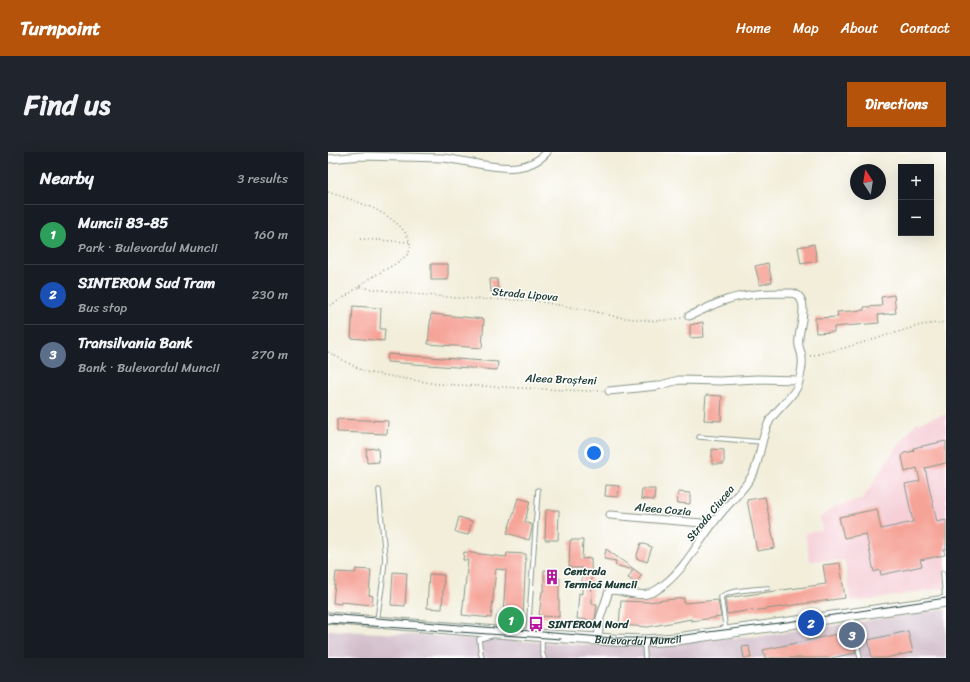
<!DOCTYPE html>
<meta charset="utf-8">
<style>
:root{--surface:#171b24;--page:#20242c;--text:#f1f3f6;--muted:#9ea1a6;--line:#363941;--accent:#b45309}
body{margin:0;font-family:Sriracha,sans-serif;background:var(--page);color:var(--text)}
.controls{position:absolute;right:12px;top:12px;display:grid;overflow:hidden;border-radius:0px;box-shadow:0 4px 16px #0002}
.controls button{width:36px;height:36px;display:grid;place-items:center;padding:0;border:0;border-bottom:1px solid var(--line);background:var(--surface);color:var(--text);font:20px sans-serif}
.compass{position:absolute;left:522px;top:12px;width:36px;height:36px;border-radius:50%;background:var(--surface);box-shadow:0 4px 16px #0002;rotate:348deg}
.you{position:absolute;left:266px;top:301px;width:14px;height:14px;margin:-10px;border:3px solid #fff;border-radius:50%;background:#1a73e8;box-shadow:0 0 0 6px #1a73e833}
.badge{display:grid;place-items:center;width:26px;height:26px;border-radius:50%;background:var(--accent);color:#fff;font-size:13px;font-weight:700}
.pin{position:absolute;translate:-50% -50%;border:2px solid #fff;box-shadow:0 1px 4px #0006}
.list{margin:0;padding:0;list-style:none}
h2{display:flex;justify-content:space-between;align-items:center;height:52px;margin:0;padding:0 16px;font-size:17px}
h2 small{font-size:13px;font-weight:400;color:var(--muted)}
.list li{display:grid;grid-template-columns:26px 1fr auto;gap:12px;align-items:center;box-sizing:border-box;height:60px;padding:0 16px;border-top:1px solid var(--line)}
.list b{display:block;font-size:15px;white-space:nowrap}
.list p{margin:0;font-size:13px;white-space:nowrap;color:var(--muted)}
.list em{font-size:13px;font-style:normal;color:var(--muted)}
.map{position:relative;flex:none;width:618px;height:506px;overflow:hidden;border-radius:0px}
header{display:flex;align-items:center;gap:24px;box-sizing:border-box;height:56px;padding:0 20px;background:var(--accent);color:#fff}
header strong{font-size:19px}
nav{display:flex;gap:22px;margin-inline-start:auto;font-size:14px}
.intro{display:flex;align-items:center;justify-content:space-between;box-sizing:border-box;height:96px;padding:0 24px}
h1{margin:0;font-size:28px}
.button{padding:10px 18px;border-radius:0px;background:var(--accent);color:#fff;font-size:14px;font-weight:700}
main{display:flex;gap:24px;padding:0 24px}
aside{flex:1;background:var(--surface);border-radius:0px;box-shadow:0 4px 16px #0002}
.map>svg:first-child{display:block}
.built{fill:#f6cfd8}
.industrial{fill:#d1bdca}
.green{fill:#99d082;stroke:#5c865b}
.building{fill:#f6a397}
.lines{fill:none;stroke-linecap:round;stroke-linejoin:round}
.service-casing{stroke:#889687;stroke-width:5.5}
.minor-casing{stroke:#889687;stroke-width:9}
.primary-casing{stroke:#889687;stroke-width:13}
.path{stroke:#889687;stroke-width:1.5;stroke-dasharray:1 3;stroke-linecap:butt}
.service{stroke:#fff;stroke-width:3.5}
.minor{stroke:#fff;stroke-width:7}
.primary{stroke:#fff;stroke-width:11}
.tram{stroke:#1f3d34;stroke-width:1}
.labels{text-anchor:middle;stroke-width:3;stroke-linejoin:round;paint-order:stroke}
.street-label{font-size:11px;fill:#1f3d34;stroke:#fff}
.poi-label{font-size:11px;font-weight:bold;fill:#1f3d34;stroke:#fff;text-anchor:start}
</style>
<header>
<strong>Turnpoint</strong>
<nav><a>Home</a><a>Map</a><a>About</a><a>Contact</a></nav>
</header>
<div class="intro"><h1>Find us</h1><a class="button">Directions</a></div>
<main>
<aside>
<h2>Nearby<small>3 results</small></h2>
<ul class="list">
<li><span class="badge" style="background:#2e9e5b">1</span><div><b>Muncii 83-85</b><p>Park · Bulevardul Muncii</p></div><em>160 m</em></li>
<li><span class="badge" style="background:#1a4fb4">2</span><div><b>SINTEROM Sud Tram</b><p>Bus stop</p></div><em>230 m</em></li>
<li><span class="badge" style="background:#5c6f8a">3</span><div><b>Transilvania Bank</b><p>Bank · Bulevardul Muncii</p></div><em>270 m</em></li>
</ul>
</aside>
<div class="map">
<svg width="618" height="506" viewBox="0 0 618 506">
<rect width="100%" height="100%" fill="#fff"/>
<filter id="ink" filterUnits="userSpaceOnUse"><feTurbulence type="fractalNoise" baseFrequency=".025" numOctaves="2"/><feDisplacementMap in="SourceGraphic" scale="8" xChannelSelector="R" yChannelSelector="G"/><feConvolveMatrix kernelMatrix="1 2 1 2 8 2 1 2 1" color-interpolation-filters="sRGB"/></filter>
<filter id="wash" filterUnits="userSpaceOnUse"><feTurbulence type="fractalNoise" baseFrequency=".012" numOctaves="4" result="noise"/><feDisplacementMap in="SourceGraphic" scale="16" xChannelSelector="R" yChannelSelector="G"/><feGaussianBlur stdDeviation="0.9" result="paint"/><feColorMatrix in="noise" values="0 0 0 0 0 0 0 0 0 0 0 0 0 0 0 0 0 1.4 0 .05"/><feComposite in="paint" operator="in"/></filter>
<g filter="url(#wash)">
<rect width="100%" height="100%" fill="#f2eeda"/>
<!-- built -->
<path class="built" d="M 618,262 L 618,436 L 595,439 L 544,448 L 522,449 L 517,408 L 482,409 L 477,381 L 494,378 L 492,366 L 506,355 L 535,347 L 560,307 L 588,271 Z"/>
<!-- industrial -->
<path class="industrial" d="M 618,457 L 618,506 L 0,506 L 0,478 L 280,494 L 435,484 Z"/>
<!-- green -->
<path class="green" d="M 169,464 L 197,466 L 195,472 L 169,469 Z"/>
<g id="blocks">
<!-- building -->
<path class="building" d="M 486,92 L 489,109 L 473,112 L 470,95 Z
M 440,111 L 444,130 L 432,133 L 427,114 Z
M 103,112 L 120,112 L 120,128 L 103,128 Z
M 162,127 L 169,127 L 170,139 L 163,140 Z
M 566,143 L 568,161 L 550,163 L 551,171 L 506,175 L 506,180 L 488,181 L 487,166 L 510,165 L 509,160 L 536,158 L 536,155 L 554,154 L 553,145 Z
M 25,154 L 53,156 L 52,177 L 57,177 L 56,189 L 23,186 Z
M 103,162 L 156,167 L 154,196 L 100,192 Z
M 375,170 L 376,185 L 362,186 L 362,173 Z
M 60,202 L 170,210 L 169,218 L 59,210 Z
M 378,243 L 394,244 L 393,269 L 376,268 Z
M 9,267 L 60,269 L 59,282 L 9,280 Z
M 618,289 L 618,311 L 597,316 L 609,370 L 618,368 L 618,398 L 616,398 L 617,403 L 592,408 L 594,414 L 553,423 L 552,418 L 546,420 L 538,382 L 516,386 L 511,365 L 549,357 L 553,377 L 585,370 L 577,332 L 592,329 L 589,316 L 577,320 L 574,304 L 576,301 L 586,299 L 585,296 Z
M 50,296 L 51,310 L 39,311 L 38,297 Z
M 384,297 L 396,298 L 396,312 L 384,312 Z
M 278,333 L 291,334 L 290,345 L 277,344 Z
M 314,337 L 327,337 L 326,348 L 313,347 Z
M 350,340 L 362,341 L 362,352 L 349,351 Z
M 437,345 L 447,396 L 429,399 L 419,348 Z
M 190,346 L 202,349 L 197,370 L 204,373 L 204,377 L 201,388 L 179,381 L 184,366 Z
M 218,358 L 231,358 L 230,388 L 217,388 Z
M 131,365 L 144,369 L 140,383 L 127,380 Z
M 242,388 L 255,388 L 254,407 L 263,406 L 264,452 L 269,452 L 267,468 L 249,467 L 251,441 L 254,442 L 254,416 L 241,416 Z
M 313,391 L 324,395 L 319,410 L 308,406 Z
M 278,397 L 314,423 L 308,431 L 300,426 L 305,418 L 287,413 L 288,409 L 276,407 Z
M 136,400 L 178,405 L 179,401 L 198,402 L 195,464 L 175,463 L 178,418 L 168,417 L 163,466 L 134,463 L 140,408 L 135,408 Z
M 512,411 L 517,446 L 424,459 L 424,458 L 399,462 L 397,446 L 498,432 L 495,413 Z
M 28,417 L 43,418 L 41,443 L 45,444 L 44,453 L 13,450 L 13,452 L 5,451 L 8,420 L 27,421 Z
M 216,418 L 230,419 L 230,426 L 232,426 L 231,436 L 231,465 L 211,464 L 214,439 L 216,439 Z
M 65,420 L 79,421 L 77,454 L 63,453 Z
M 101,422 L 116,423 L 114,457 L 99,456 Z
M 356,446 L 356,451 L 390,448 L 393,465 L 363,469 L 363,467 L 320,475 L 291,473 L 293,449 L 320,450 Z
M 523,479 L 528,501 L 503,506 L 437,506 L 435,498 Z
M 580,479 L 585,500 L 558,506 L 544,506 L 540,488 Z
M 421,494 L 423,506 L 416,506 L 414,495 Z"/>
</g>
</g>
<g filter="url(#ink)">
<use href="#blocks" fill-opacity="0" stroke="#889687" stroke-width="1"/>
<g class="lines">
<defs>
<path id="service" d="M 371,285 L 434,290
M 615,421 L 617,448
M 524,464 L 532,506
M 49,468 L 55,427 L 57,406 L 51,338
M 398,479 L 393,445 C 399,438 430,437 440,436
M 200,481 L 210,338
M 214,485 L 214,500 L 216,506
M 316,491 L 317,506
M 154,506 L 153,503 L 151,487 L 163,484"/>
<path id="minor" d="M 0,7 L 34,4 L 115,6 C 147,9 194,29 219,0
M 281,239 L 329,234 L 351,228 L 392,229 L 429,227 L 471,228
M 282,363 L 385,372
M 270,487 L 272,466 L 281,439 C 286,437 291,439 296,440 C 315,444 322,445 338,431 C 361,412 374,383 394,360 C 405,347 418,336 426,320 C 433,303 433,284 442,268 C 449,257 466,244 470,233 C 472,226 475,213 474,206 C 474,202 472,198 471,194 C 470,189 471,184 472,179 C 474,167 481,143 463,141 C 441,141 419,141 398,148 C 385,152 374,159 361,164"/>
<g id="primary">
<path id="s1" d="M 0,466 L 48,470 L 206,483 L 285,488 L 316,489 L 349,487 L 398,480 L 618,449"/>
</g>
</defs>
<!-- service casing -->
<use href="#service" class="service-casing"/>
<!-- minor casing -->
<use href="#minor" class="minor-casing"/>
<!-- primary casing -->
<use href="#primary" class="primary-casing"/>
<!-- path -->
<path class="path" d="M 0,40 C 25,48 68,60 80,86 C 82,90 83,95 81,100 C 77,108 54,119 46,124 C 30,134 17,147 0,154
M 32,87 L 82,90
M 31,135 L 75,141 L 130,146 L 208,149 L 264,159 L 289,165 L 315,168 L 328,169 L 354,166
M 0,200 L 37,220 L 109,232 L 258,239 L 275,239
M 482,204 L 516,196 L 593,173 L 618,170"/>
<!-- service -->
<use href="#service" class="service"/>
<!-- minor -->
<use href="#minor" class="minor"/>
<!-- primary -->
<use href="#primary" class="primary"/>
<!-- tram -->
<path class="tram" d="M 0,462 L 49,466 L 285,486 L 314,486 L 349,484 L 459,470 L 618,446
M 0,471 L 233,487"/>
</g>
</g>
<!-- icons -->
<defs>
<symbol id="building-bare" viewBox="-9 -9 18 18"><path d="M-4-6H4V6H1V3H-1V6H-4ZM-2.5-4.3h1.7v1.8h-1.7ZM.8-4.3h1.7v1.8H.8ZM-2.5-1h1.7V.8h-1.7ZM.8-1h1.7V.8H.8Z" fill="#b5179e" stroke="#fff" stroke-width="2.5" paint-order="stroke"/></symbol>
<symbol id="bus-bare" viewBox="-9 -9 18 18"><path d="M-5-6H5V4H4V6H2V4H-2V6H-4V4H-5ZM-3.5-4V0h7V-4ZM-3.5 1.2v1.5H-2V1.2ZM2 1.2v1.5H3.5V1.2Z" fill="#b5179e" stroke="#fff" stroke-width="2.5" paint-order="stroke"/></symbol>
</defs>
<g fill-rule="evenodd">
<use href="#building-bare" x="213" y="414" width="22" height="22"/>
<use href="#bus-bare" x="197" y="461" width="22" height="22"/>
</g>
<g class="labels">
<!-- street labels -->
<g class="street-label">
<text transform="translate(197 142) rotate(5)" y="4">Strada Lipova</text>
<text transform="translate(233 227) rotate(2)" y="4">Aleea Broșteni</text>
<text transform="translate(335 357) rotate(5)" y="4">Aleea Cozia</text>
<text transform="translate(382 361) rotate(-51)" y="4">Strada Ciucea</text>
<text dy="4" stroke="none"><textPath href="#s1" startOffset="311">Bulevardul Muncii</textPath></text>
</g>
<!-- poi labels -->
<g class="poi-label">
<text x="236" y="423">Centrala<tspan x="236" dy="13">Termică Muncii</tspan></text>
<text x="220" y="476">SINTEROM Nord</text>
</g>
</g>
</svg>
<div class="controls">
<button>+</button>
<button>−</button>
</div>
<svg class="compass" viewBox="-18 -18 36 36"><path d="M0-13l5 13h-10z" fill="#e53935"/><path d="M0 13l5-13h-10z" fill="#9ea1a6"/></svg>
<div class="you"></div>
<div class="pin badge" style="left:183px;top:468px;background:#2e9e5b">1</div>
<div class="pin badge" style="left:483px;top:471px;background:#1a4fb4">2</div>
<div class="pin badge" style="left:524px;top:483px;background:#5c6f8a">3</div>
</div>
</main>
